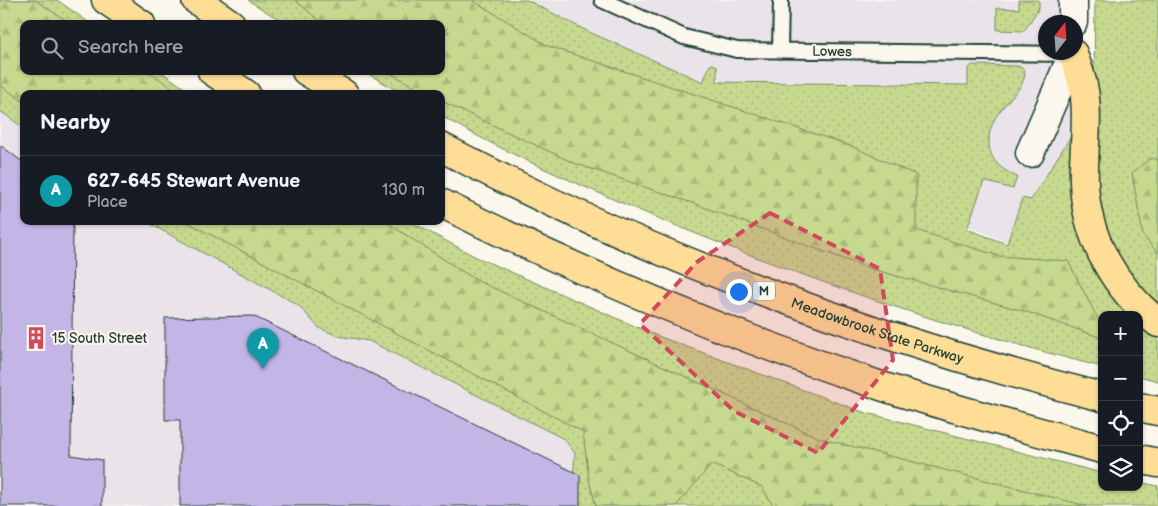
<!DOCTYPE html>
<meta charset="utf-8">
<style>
:root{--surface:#171b24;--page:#20242c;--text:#f1f3f6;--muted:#9ea1a6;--line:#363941;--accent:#7c3aed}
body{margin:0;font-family:"Balsamiq Sans",sans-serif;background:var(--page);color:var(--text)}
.controls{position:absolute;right:15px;bottom:15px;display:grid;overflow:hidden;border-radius:10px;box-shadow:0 1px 4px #0004}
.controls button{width:45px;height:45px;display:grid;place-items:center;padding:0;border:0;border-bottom:1px solid var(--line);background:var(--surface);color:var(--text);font:25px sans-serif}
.compass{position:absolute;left:1038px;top:15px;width:45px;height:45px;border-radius:50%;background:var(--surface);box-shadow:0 1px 4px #0004;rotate:17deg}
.you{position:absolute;left:738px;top:291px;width:18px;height:18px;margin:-12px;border:4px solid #fff;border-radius:50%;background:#1a73e8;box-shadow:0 0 0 8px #1a73e833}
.badge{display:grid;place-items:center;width:32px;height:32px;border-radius:50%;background:var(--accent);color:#fff;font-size:16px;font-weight:700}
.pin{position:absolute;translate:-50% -41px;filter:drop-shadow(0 1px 2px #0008)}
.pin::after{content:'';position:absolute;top:26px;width:18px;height:15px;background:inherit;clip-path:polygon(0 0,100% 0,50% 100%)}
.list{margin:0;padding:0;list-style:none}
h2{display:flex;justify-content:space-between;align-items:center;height:65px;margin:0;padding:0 20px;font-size:21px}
h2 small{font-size:16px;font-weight:400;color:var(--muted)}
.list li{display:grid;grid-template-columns:32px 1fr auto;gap:15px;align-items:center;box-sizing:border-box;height:70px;padding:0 20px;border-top:1px solid var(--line)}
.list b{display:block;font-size:19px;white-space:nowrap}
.list p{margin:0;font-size:16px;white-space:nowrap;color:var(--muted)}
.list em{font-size:16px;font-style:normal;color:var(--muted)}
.icon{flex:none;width:28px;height:28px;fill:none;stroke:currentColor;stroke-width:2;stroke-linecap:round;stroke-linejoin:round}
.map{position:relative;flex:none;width:1158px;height:506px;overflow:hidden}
.search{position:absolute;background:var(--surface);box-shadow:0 1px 4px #0004;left:20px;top:20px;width:425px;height:55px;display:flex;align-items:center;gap:12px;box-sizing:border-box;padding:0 18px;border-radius:10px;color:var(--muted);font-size:19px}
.panel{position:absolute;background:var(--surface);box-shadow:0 1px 4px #0004;left:20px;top:90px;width:425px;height:135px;border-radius:10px}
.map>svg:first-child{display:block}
.built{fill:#eae4ea}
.grass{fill:url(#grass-dots);stroke:#728b61}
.forest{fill:url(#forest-firs);stroke:#728b61}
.building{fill:#c3b6e7;stroke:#1f3d34}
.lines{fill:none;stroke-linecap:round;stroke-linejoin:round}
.service-casing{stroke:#1f3d34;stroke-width:18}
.minor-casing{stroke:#1f3d34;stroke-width:31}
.tertiary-casing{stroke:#1f3d34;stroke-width:31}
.motorway-casing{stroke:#1f3d34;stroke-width:31}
.service{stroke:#fbf7ec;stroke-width:14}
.minor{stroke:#fbf7ec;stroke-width:28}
.tertiary{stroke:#fbf7ec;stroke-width:28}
.motorway{stroke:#fedd96;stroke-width:28}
.marked{fill:#d1495b;fill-opacity:0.2;stroke:#d1495b;stroke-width:4;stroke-dasharray:10 6;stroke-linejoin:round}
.labels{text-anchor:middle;stroke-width:4;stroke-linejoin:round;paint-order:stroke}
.shield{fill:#fbf7ec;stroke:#61756b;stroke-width:1}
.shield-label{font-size:12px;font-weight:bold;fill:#1f3d34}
.street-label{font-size:14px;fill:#1f3d34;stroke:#fbf7ec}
.poi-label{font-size:14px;fill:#1f3d34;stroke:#fbf7ec;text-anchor:start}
</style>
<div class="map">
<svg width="1158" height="506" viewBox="0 0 1158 506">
<defs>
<pattern id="grass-dots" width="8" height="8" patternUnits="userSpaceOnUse" patternTransform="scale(1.25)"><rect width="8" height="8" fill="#c6d98e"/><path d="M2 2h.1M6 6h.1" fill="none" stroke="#aabb7b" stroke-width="1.8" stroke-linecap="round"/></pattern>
<pattern id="forest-firs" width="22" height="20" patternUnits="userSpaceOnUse" patternTransform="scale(1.25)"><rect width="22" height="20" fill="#c6d98e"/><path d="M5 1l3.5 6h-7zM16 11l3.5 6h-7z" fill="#aabb7b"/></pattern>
</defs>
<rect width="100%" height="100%" fill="#fbf7ec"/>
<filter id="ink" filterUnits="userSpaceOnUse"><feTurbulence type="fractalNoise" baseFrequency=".02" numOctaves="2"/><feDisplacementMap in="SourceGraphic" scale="10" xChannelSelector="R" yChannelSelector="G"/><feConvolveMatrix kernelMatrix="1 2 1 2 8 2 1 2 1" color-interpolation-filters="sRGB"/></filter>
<g filter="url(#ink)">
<!-- built -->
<path class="built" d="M 416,0 L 1073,0 L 1073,22 L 1046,22 L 1046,52 L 1073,53 L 1092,277 Z
M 0,100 L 24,117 L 24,221 L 167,221 L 733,506 L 0,506 Z"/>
<!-- grass -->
<path class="grass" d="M 0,0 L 57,0 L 91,24 L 24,24 L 24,71 L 160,71 L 193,94 L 24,94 L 24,128 L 0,111 Z
M 248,0 L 527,0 L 589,32 L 703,82 L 710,65 L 713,64 L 717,66 L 717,82 L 968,85 L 968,69 L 972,65 L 1018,66 L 1024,69 C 1031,91 987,107 989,143 C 990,161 1001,169 1017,177 L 1013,189 L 984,181 L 967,229 L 1007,244 L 1022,198 L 1031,200 L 1069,139 L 1074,136 L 1077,141 L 1070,183 L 1085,238 L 1136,315 L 1102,315 L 1102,367 C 951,329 804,279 660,219 C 586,188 511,156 441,116 L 441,94 L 403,94 L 363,71 L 441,71 L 441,24 L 286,24 Z
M 1019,0 L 1039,0 L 1039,8 L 1024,31 L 997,30 L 997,8 L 1019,9 Z
M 1095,0 L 1158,0 L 1158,303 L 1131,276 L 1109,241 L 1095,197 L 1093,163 Z
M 145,221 L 409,221 L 474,256 L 655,335 L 863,412 L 1102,473 L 1102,487 L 1139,487 L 1139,482 L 1158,486 L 1158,506 L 571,506 L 575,453 L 564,439 L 369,341 L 338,336 L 319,328 L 298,305 Z
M 1139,318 L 1158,334 L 1158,381 L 1139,376 Z"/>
<!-- forest -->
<path class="forest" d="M 0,0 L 35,0 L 72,24 L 24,24 L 24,71 L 147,71 L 182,94 L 24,94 L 24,102 L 0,85 Z
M 295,0 L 472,0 L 548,46 L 851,146 L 916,175 L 916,230 L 999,256 L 1068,261 L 1102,327 L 1102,338 L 1024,311 L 868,268 L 695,204 L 574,163 L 441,101 L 441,94 L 427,94 L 387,71 L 441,71 L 441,24 L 323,24 Z
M 1151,158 L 1158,160 L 1158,253 L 1143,236 L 1132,173 Z
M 185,221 L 384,221 L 476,280 L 819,438 L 1087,506 L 773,506 L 762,487 L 712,464 L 676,506 L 596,506 L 589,480 L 583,432 Z"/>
<!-- building -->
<path class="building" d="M 0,145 L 24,163 L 24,221 L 73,221 L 71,455 L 102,460 L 102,506 L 0,506 Z
M 253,316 L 580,475 L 580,506 L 180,506 L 180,420 L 165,420 L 165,318 Z"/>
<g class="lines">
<defs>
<path id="service" d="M 602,0 L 684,37 L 737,50 L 1073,54
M 780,51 L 781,0"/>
<path id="minor" d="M 1030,153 L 1073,54"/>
<path id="tertiary" d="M 1073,22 L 1073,0"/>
<g id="motorway">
<path d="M 106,0 L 141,24"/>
<path d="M 196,0 L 231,24"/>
<path d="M 1073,54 C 1078,68 1084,83 1085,98 C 1088,126 1083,154 1084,182 C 1086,239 1115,288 1158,323"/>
<path d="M 212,71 L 246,94"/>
<path d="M 306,71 L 344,94"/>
<path id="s1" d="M 441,147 C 649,257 874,339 1102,397"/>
<path d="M 441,203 C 584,275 732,336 884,387 C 956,410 1029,429 1102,449"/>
<path d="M 1139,407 L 1158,411"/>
<path d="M 1139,459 L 1158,463"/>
</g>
</defs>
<!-- service casing -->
<use href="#service" class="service-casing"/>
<!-- minor casing -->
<use href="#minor" class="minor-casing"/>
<!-- tertiary casing -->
<use href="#tertiary" class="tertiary-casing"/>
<!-- motorway casing -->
<use href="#motorway" class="motorway-casing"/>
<!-- service -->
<use href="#service" class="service"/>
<!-- minor -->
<use href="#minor" class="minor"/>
<!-- tertiary -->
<use href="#tertiary" class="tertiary"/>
<!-- motorway -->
<use href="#motorway" class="motorway"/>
</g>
</g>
<!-- marked area -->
<path class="marked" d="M 770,213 L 880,269 L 893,360 L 818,453 L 734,411 L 640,324 L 697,262 Z"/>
<!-- icons -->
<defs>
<symbol id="building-bare" viewBox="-9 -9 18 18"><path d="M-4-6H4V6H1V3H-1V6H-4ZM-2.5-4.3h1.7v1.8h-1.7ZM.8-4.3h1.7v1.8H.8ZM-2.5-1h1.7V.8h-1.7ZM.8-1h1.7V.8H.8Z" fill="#d1495b" stroke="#fbf7ec" stroke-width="2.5" paint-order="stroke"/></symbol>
</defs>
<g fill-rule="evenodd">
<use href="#building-bare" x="20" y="322" width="32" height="32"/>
</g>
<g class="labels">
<!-- shield labels -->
<rect class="shield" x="753" y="281.5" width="22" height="19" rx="4"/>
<g class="shield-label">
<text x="764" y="295">M</text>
</g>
<!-- street labels -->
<g class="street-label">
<text transform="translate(832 51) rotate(1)" y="5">Lowes</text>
<text dy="5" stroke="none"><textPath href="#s1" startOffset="474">Meadowbrook State Parkway</textPath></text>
</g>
<!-- poi labels -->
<g class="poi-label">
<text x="52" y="343">15 South Street</text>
</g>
</g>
</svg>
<div class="controls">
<button>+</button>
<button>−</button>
<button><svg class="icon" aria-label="locate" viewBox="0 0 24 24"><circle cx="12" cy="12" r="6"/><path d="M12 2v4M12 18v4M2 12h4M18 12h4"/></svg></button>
<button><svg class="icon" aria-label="layers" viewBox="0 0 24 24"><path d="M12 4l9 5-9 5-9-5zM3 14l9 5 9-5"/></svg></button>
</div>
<svg class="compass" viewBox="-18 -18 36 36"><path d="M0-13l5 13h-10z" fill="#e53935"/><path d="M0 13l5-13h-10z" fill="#9ea1a6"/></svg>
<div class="you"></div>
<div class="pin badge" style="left:263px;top:369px;background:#0f9aa8">A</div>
<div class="search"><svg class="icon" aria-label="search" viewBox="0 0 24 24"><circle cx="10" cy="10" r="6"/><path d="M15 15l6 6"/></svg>Search here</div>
<section class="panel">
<h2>Nearby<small></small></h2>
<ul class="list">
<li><span class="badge" style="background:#0f9aa8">A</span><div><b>627-645 Stewart Avenue</b><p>Place</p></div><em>130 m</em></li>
</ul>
</section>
</div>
